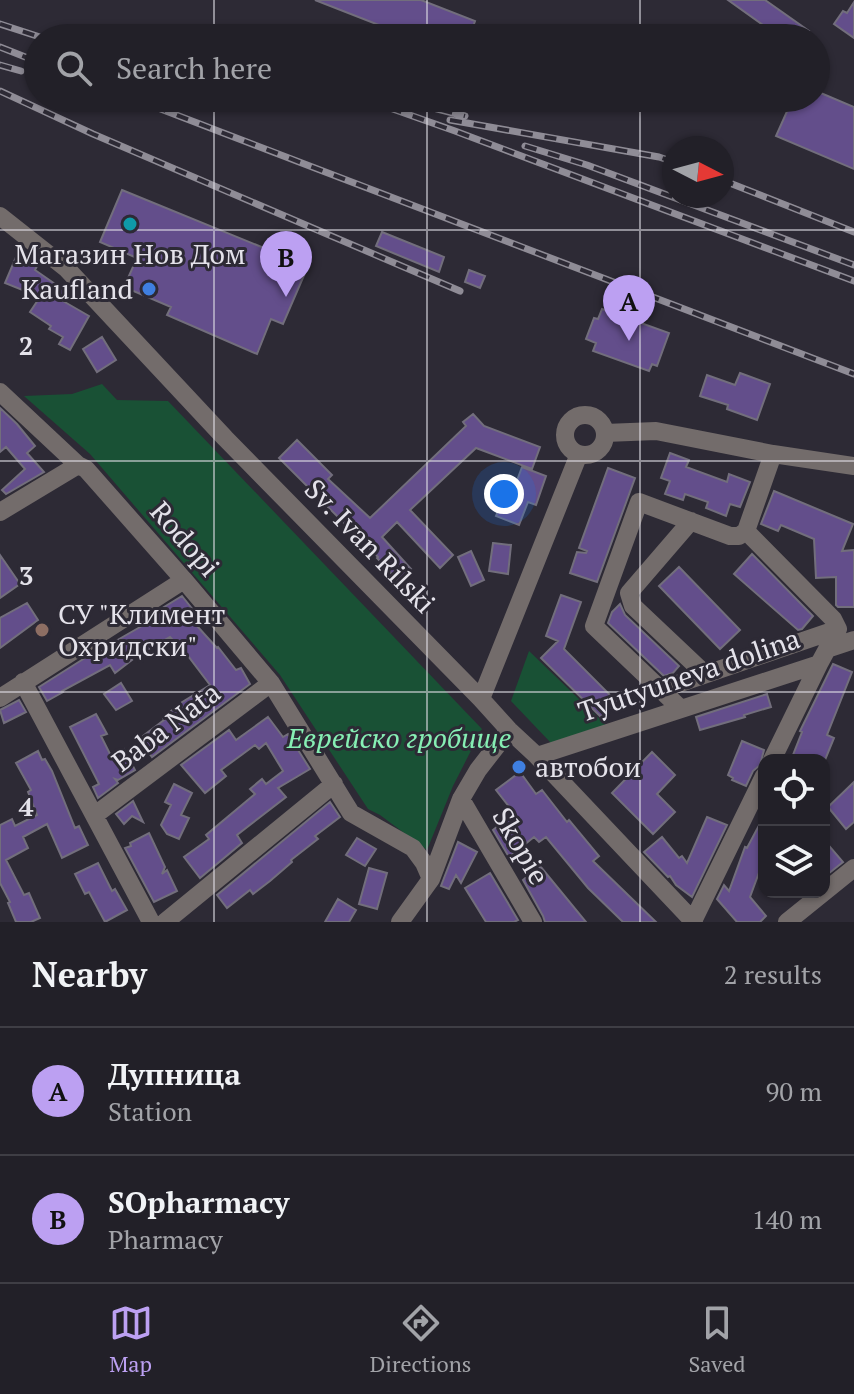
<!DOCTYPE html>
<meta charset="utf-8">
<style>
:root{--surface:#222028;--page:#2a2830;--text:#f1f3f6;--muted:#a2a3a8;--line:#3f3e45;--accent:#bca0f2}
body{margin:0;font-family:"PT Serif",serif;background:var(--page);color:var(--text)}
.controls{position:absolute;right:24px;bottom:24px;display:grid;overflow:hidden;border-radius:16px;box-shadow:0 2px 6px #0004}
.controls button{width:72px;height:72px;display:grid;place-items:center;padding:0;border:0;border-bottom:2px solid var(--line);background:var(--surface);color:var(--text);font:40px sans-serif}
.compass{position:absolute;left:662px;top:136px;width:72px;height:72px;border-radius:50%;background:var(--surface);box-shadow:0 2px 6px #0004;rotate:96deg}
.you{position:absolute;left:504px;top:494px;width:28px;height:28px;margin:-20px;border:6px solid #fff;border-radius:50%;background:#1a73e8;box-shadow:0 0 0 12px #1a73e833}
.badge{display:grid;place-items:center;width:52px;height:52px;border-radius:50%;background:var(--accent);color:#111;font-size:26px;font-weight:700}
.pin{position:absolute;translate:-50% -66px;filter:drop-shadow(0 2px 4px #0008)}
.pin::after{content:'';position:absolute;top:42px;width:28px;height:24px;background:inherit;clip-path:polygon(0 0,100% 0,50% 100%)}
.list{margin:0;padding:0;list-style:none}
h2{display:flex;justify-content:space-between;align-items:center;height:104px;margin:0;padding:0 32px;font-size:34px}
h2 small{font-size:26px;font-weight:400;color:var(--muted)}
.list li{display:grid;grid-template-columns:52px 1fr auto;gap:24px;align-items:center;box-sizing:border-box;height:128px;padding:0 32px;border-top:2px solid var(--line)}
.list b{display:block;font-size:30px;white-space:nowrap}
.list p{margin:0;font-size:26px;white-space:nowrap;color:var(--muted)}
.list em{font-size:26px;font-style:normal;color:var(--muted)}
.icon{flex:none;width:44px;height:44px;fill:none;stroke:currentColor;stroke-width:2;stroke-linecap:round;stroke-linejoin:round}
.map{position:relative;flex:none;width:854px;height:922px;overflow:hidden}
.search{position:absolute;background:var(--surface);box-shadow:0 2px 6px #0004;left:24px;right:24px;top:24px;height:88px;display:flex;align-items:center;gap:20px;box-sizing:border-box;padding:0 28px;border-radius:44px;color:var(--muted);font-size:30px}
.sheet{height:360px;background:var(--surface)}
nav{display:flex;justify-content:space-around;align-items:center;box-sizing:border-box;height:112px;border-top:2px solid var(--line);background:var(--surface);font-size:22px;color:var(--muted)}
nav a{display:grid;justify-items:center;gap:4px}
nav .on{color:var(--accent)}
.map>svg:first-child{display:block}
.green{fill:#195135}
.building{fill:#634e8b;stroke:#726e7c;stroke-width:2}
.lines{fill:none;stroke-linecap:round;stroke-linejoin:round}
.minor{stroke:#736c6b;stroke-width:18}
.rail-casing{stroke:#8f8c96;stroke-width:7}
.rail{stroke:#2d2a35;stroke-width:4;stroke-dasharray:12;stroke-linecap:butt}
.grid{fill:none;stroke:#e4e2ea;stroke-width:2;stroke-opacity:0.55}
.culture-dot{fill:#0f9aa8;stroke:#2d2a35;stroke-width:3}
.shop-dot{fill:#3f7fe0;stroke:#2d2a35;stroke-width:3}
.education-dot{fill:#8d6e63;stroke:#2d2a35;stroke-width:3}
.labels{text-anchor:middle;stroke-width:6;stroke-linejoin:round;paint-order:stroke}
.poi-label{font-size:28px;fill:#e4e2ea;stroke:#2d2a35;text-anchor:start}
.street-label{font-size:28px;fill:#e4e2ea;stroke:#2d2a35}
.park-label{font-size:28px;font-style:italic;fill:#86efb4;stroke:#2d2a35}
.grid-label{font-size:26px;text-anchor:middle;font-weight:bold;fill:#e4e2ea;stroke:#2d2a35;stroke-width:6;stroke-linejoin:round;paint-order:stroke}
</style>
<div class="map">
<svg width="854" height="922" viewBox="0 0 854 922">
<rect width="100%" height="100%" fill="#2d2a35"/>
<!-- green -->
<path class="green" d="M 102,384 L 117,400 L 168,401 L 482,729 L 453,786 L 427,850 L 380,815 L 368,809 L 280,675 L 90,454 L 24,396 L 72,394 Z
M 529,651 L 606,725 L 551,743 L 511,701 Z"/>
<!-- building -->
<path class="building" d="M 315,0 L 421,0 L 475,21 L 469,38 L 412,38 Z
M 728,0 L 765,0 L 809,31 L 804,38 L 781,38 Z
M 854,2 L 854,38 L 834,24 L 843,11 L 847,13 Z
M 816,91 L 854,107 L 854,169 L 776,136 L 793,98 L 816,98 Z
M 122,190 L 308,266 L 283,324 L 271,319 L 257,354 L 167,315 L 171,307 L 124,287 L 137,258 L 100,242 Z
M 382,232 L 444,257 L 439,272 L 376,246 Z
M 16,257 L 37,266 L 35,270 L 68,293 L 63,301 L 89,316 L 70,350 L 59,344 L 63,337 L 49,329 L 51,326 L 30,312 L 40,297 L 5,283 Z
M 469,270 L 485,276 L 480,288 L 465,282 Z
M 602,309 L 669,333 L 657,366 L 652,364 L 649,371 L 593,351 L 596,343 L 586,339 L 594,318 L 598,319 Z
M 102,337 L 116,360 L 97,372 L 83,349 Z
M 740,373 L 770,384 L 757,420 L 727,409 L 728,405 L 700,396 L 707,375 L 735,385 Z
M 0,408 L 17,424 L 35,446 L 27,453 L 44,472 L 6,494 L 2,490 L 25,469 L 6,447 L 0,452 Z
M 473,414 L 484,426 L 540,447 L 532,469 L 476,448 L 410,510 L 453,555 L 440,568 L 397,522 L 382,537 L 411,569 L 398,581 L 377,558 L 378,557 L 279,458 L 297,440 L 332,475 L 328,479 L 370,518 L 466,426 L 463,422 Z
M 670,453 L 689,460 L 686,467 L 727,482 L 729,474 L 750,482 L 740,507 L 730,504 L 726,516 L 706,508 L 708,502 L 685,494 L 683,500 L 665,494 L 670,481 L 661,478 Z
M 522,467 L 546,476 L 536,505 L 528,502 L 519,525 L 496,516 L 506,492 L 512,494 Z
M 608,468 L 635,478 L 597,582 L 570,573 L 577,552 L 586,553 L 587,551 L 579,548 Z
M 774,491 L 853,524 L 842,551 L 854,550 L 854,607 L 838,607 L 836,605 L 836,577 L 816,578 L 814,539 L 781,525 L 778,531 L 761,524 Z
M 493,543 L 511,545 L 508,574 L 489,571 Z
M 471,551 L 484,580 L 471,586 L 458,557 Z
M 752,554 L 813,616 L 802,629 L 798,630 L 734,574 Z
M 0,555 L 20,584 L 0,598 Z
M 679,567 L 740,630 L 720,649 L 659,586 Z
M 561,595 L 581,602 L 564,649 L 616,701 L 601,717 L 541,658 L 558,641 L 546,636 Z
M 182,596 L 194,611 L 188,616 L 217,648 L 218,647 L 236,670 L 241,668 L 250,684 L 152,757 L 139,739 L 164,720 L 163,718 L 179,704 L 210,685 L 188,656 L 170,637 L 131,659 L 132,660 L 115,673 L 110,665 L 62,691 L 63,692 L 47,701 L 39,687 L 96,651 L 98,654 L 114,642 L 154,619 L 151,615 Z
M 27,603 L 38,620 L 0,648 L 0,618 Z
M 620,604 L 625,615 L 679,666 L 673,673 L 664,676 L 608,623 L 612,612 Z
M 833,664 L 852,672 L 827,735 L 834,738 L 825,760 L 791,760 L 802,732 L 800,731 Z
M 121,683 L 132,701 L 116,710 L 104,694 Z
M 767,694 L 771,707 L 744,715 L 745,717 L 700,730 L 696,717 Z
M 19,700 L 26,712 L 4,723 L 0,710 Z
M 96,714 L 107,734 L 101,736 L 111,756 L 124,749 L 135,770 L 118,780 L 115,779 L 118,783 L 98,798 L 93,787 L 99,784 L 70,727 Z
M 268,717 L 283,737 L 288,734 L 310,769 L 278,788 L 286,797 L 237,835 L 242,843 L 200,878 L 184,857 L 209,839 L 206,835 L 255,794 L 250,789 L 262,779 L 266,784 L 283,771 L 266,743 L 259,749 L 255,745 L 221,770 L 226,776 L 205,793 L 181,765 L 229,730 L 236,740 Z
M 742,741 L 764,750 L 760,765 L 753,771 L 746,786 L 732,780 L 733,778 L 728,775 Z
M 38,751 L 42,760 L 45,759 L 52,771 L 75,828 L 79,826 L 88,845 L 62,858 L 47,824 L 23,837 L 28,848 L 6,860 L 24,895 L 29,893 L 40,918 L 31,922 L 16,922 L 8,903 L 10,902 L 0,883 L 0,825 L 12,819 L 15,826 L 37,815 L 28,792 L 31,790 L 16,763 Z
M 652,752 L 675,775 L 657,794 L 675,812 L 653,834 L 612,793 Z
M 520,772 L 536,794 L 542,790 L 567,822 L 569,820 L 599,856 L 593,861 L 656,922 L 623,922 L 588,888 L 546,837 L 539,842 L 534,837 L 509,857 L 493,830 L 514,813 L 496,790 Z
M 854,782 L 854,822 L 846,829 L 828,807 Z
M 174,784 L 192,793 L 181,815 L 189,818 L 179,839 L 167,834 L 161,825 L 171,805 L 165,802 Z
M 133,801 L 143,822 L 132,816 L 124,824 L 116,814 Z
M 330,802 L 340,817 L 315,836 L 318,839 L 291,860 L 292,862 L 270,881 L 253,894 L 250,890 L 227,908 L 217,895 Z
M 764,816 L 764,859 L 750,897 L 766,916 L 760,922 L 737,922 L 717,899 L 724,885 L 729,891 L 745,847 L 747,848 Z
M 707,817 L 727,825 L 692,897 L 676,885 L 670,876 L 668,877 L 644,852 L 662,837 L 679,858 L 682,856 L 687,863 Z
M 149,833 L 165,867 L 162,874 L 167,870 L 177,891 L 154,902 L 125,848 L 131,846 L 130,843 Z
M 357,838 L 376,849 L 365,866 L 346,855 Z
M 824,840 L 843,862 L 828,874 L 824,870 Z
M 458,842 L 477,852 L 461,883 L 456,875 L 449,889 L 441,886 Z
M 98,863 L 112,891 L 115,889 L 127,910 L 105,922 L 89,892 L 85,894 L 75,874 Z
M 540,866 L 586,922 L 545,922 L 543,916 L 523,880 Z
M 369,868 L 387,873 L 377,909 L 359,904 Z
M 490,873 L 518,920 L 514,922 L 486,922 L 465,888 Z
M 338,899 L 356,910 L 349,922 L 325,922 Z"/>
<g class="lines">
<!-- minor -->
<path class="minor" d="M 0,216 L 67,269 L 225,438 L 481,699 L 509,730 L 537,756 L 694,922
M 0,392 L 78,465 L 86,469 L 184,580 L 271,683 L 351,813 L 413,848 L 424,863 L 431,879
M565 435a20 20 0 1 1 40 0a20 20 0 1 1-40 0Z
M 605,433 L 656,431 L 773,454 L 854,466
M 0,512 L 78,465
M 691,521 L 629,593 L 633,606 L 705,674
M 746,531 L 833,619 L 838,629
M 827,649 L 854,640
M 23,682 L 151,922
M 660,690 L 838,629
M 0,698 L 184,580
M 481,699 L 579,454
M 680,708 L 594,626 L 639,502 L 730,536 L 739,536 L 746,531 L 773,454
M 537,756 L 819,664 L 838,629
M 772,760 L 819,664
M 461,799 L 533,922
M 95,815 L 271,683
M 693,921 L 764,776
M 165,922 L 334,784
M 400,922 L 431,879 L 461,799 L 478,770 L 509,730
M 787,922 L 854,868"/>
<defs>
<path id="rail" d="M 0,24 L 43,38
M 0,47 L 38,62
M 0,65 L 21,71
M 0,91 L 93,134 L 460,291
M 132,98 L 854,374
M 348,98 L 399,110
M 394,98 L 465,116
M 390,108 L 455,131 L 854,281
M 450,120 L 659,157 L 674,162
M 525,146 L 587,165 L 854,265
M 722,180 L 854,232"/>
</defs>
<!-- rail casing -->
<use href="#rail" class="rail-casing"/>
<!-- rail -->
<use href="#rail" class="rail"/>
</g>
<!-- grid -->
<path class="grid" d="M 214,0 L 214,38M 427,0 L 427,38M 640,0 L 640,38M 214,98 L 214,922M 427,98 L 427,922M 640,98 L 640,922M 0,230 L 854,230M 0,461 L 854,461M 0,692 L 854,692"/>
<!-- markers -->
<circle class="culture-dot" cx="130" cy="224" r="8"/>
<g class="shop-dot">
<circle cx="149" cy="289" r="8"/>
<circle cx="519" cy="767" r="8"/>
</g>
<circle class="education-dot" cx="42" cy="630" r="8"/>
<g class="labels">
<!-- poi labels -->
<g class="poi-label">
<text x="130" y="264" text-anchor="middle">Магазин Нов Дом</text>
<text x="133" y="299" text-anchor="end">Kaufland</text>
<text x="58" y="624">СУ "Климент<tspan x="58" dy="32">Охридски"</tspan></text>
<text x="535" y="777">автобои</text>
</g>
<!-- street labels -->
<g class="street-label">
<text transform="translate(185 539) rotate(49)" y="10">Rodopi</text>
<text transform="translate(370 546) rotate(46)" y="10">Sv. Ivan Rilski</text>
<text transform="translate(689 675) rotate(-19)" y="10">Tyutyuneva dolina</text>
<text transform="translate(166 727) rotate(-37)" y="10">Baba Nata</text>
<text transform="translate(521 846) rotate(60)" y="10">Skopie</text>
</g>
<!-- park labels -->
<g class="park-label">
<text x="399" y="748">Еврейско гробище</text>
</g>
</g>
<g class="grid-label">
<text x="26" y="355">2</text>
<text x="26" y="585">3</text>
<text x="26" y="816">4</text>
</g>
</svg>
<div class="controls">
<button><svg class="icon" aria-label="locate" viewBox="0 0 24 24"><circle cx="12" cy="12" r="6"/><path d="M12 2v4M12 18v4M2 12h4M18 12h4"/></svg></button>
<button><svg class="icon" aria-label="layers" viewBox="0 0 24 24"><path d="M12 4l9 5-9 5-9-5zM3 14l9 5 9-5"/></svg></button>
</div>
<svg class="compass" viewBox="-18 -18 36 36"><path d="M0-13l5 13h-10z" fill="#e53935"/><path d="M0 13l5-13h-10z" fill="#a2a3a8"/></svg>
<div class="you"></div>
<div class="pin badge" style="left:629px;top:341px">A</div>
<div class="pin badge" style="left:286px;top:297px">B</div>
<div class="search"><svg class="icon" aria-label="search" viewBox="0 0 24 24"><circle cx="10" cy="10" r="6"/><path d="M15 15l6 6"/></svg>Search here</div>
</div>
<section class="sheet">
<h2>Nearby<small>2 results</small></h2>
<ul class="list">
<li><span class="badge">A</span><div><b>Дупница</b><p>Station</p></div><em>90 m</em></li>
<li><span class="badge">B</span><div><b>SOpharmacy</b><p>Pharmacy</p></div><em>140 m</em></li>
</ul>
</section>
<nav>
<a class="on"><svg class="icon" aria-label="map" viewBox="0 0 24 24"><path d="M3 6l6-2 6 2 6-2v14l-6 2-6-2-6 2zM9 4v14M15 6v14"/></svg>Map</a>
<a><svg class="icon" aria-label="directions" viewBox="0 0 24 24"><path d="M12 3l9 9-9 9-9-9zM9 14v-3h6M13 9l2 2-2 2"/></svg>Directions</a>
<a><svg class="icon" aria-label="saved" viewBox="0 0 24 24"><path d="M7 4h10v16l-5-4-5 4z"/></svg>Saved</a>
</nav>
